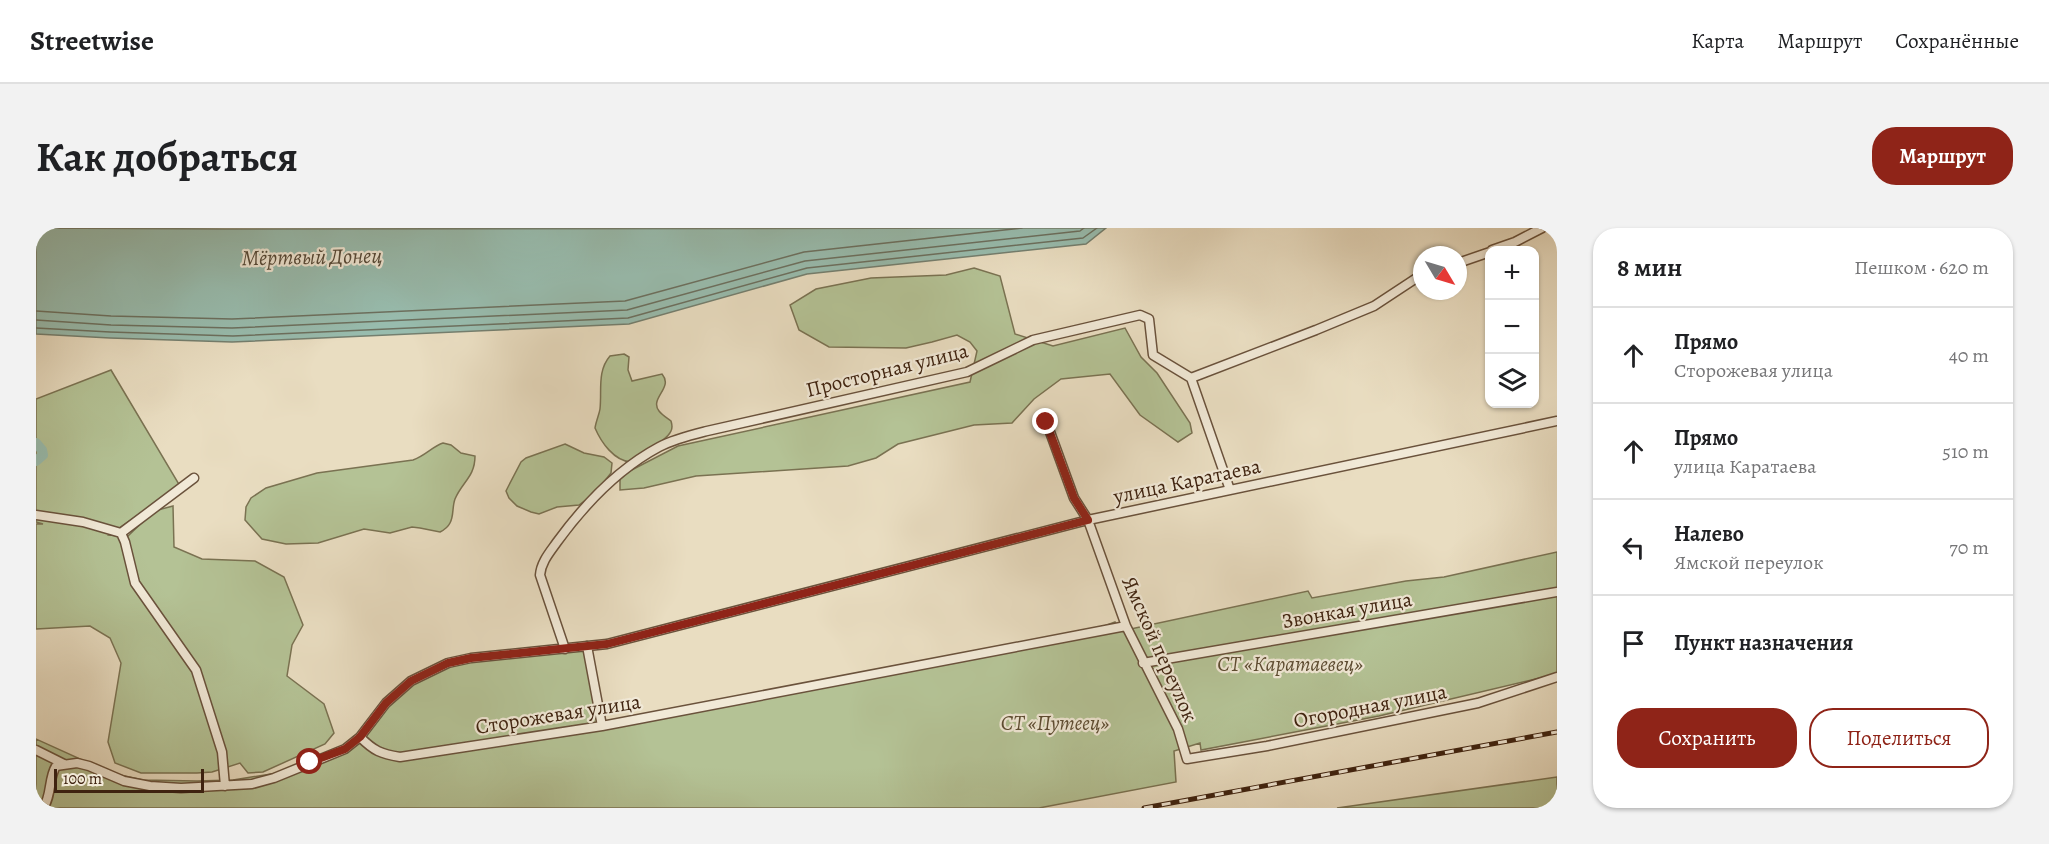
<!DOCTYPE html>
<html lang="ru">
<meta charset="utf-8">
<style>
:root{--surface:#fff;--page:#f2f2f2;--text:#202124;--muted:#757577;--line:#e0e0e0;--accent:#8f2418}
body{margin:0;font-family:Alegreya,serif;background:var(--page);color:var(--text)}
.controls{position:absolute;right:18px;top:18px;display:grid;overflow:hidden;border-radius:12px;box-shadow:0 2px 4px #0004}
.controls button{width:54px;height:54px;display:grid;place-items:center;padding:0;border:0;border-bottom:2px solid var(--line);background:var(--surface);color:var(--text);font:30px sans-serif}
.compass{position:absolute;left:1377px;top:18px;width:54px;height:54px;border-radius:50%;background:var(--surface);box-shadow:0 2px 4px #0004;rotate:128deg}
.scale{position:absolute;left:18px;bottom:15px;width:150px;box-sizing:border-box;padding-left:6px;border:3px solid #3f2310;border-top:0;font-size:16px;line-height:21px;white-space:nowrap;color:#3f2310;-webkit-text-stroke:4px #f1e9d7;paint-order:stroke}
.stop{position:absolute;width:18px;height:18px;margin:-14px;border:4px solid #8f2418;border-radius:50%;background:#fff}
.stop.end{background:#8f2418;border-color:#fff;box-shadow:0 2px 6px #0008}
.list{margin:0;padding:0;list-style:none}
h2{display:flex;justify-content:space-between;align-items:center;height:78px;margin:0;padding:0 24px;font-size:26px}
h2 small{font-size:20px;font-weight:400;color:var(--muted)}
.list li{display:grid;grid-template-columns:39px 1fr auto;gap:18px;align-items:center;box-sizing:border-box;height:96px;padding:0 24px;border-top:2px solid var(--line)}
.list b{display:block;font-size:22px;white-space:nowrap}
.list p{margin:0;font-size:20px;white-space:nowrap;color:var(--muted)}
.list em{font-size:20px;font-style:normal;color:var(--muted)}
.actions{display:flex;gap:12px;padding:18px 24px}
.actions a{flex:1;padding:14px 0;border:2px solid var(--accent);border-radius:24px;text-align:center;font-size:21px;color:var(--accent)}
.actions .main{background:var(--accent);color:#fff}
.icon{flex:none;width:33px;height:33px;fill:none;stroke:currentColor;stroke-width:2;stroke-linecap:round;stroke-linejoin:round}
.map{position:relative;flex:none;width:1521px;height:580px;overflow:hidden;border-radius:24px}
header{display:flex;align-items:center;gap:36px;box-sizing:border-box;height:84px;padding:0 30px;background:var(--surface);border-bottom:2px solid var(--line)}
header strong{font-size:28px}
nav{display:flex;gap:33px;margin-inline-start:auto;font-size:21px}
.intro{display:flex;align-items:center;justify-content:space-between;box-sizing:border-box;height:144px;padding:0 36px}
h1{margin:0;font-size:42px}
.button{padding:15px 27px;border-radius:24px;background:var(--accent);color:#fff;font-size:21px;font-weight:700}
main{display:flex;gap:36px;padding:0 36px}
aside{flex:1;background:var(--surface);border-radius:24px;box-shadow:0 2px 4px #0004}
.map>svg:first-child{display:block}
.green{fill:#b4c295;stroke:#7a7252;stroke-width:1.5}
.water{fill:#98bcae;stroke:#747f6f;stroke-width:1.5}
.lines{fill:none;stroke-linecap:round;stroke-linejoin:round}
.shore{stroke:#6c705f;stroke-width:1.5}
.canal{stroke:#98bcae;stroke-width:10}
.street-casing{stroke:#6a523c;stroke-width:11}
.street{stroke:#f1e9d7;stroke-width:8}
.rail-casing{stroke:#3f2310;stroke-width:5}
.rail{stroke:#f1e9d7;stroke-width:3;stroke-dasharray:9;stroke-linecap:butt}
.route{stroke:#8f2418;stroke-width:8}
.labels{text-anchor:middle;stroke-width:4.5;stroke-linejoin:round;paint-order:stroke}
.street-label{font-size:21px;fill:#3f2310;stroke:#f1e9d7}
.park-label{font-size:21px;font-style:italic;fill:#5c4b31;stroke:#f1e9d7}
.water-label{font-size:22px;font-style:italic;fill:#554938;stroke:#f1e9d7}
</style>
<header>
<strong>Streetwise</strong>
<nav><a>Карта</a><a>Маршрут</a><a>Сохранённые</a></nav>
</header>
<div class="intro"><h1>Как добраться</h1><a class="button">Маршрут</a></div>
<main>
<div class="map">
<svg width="1521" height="580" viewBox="0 0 1521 580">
<rect width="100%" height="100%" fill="#e9ddc1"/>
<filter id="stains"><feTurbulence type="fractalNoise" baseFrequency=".00333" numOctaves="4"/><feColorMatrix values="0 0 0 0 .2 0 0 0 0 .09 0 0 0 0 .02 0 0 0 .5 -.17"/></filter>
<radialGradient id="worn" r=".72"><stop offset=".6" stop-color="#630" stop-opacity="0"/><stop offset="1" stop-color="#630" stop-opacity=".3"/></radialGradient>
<!-- green -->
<path class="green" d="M 938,40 L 964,48 L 979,106 L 1017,118 L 1089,100 L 1105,129 L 1121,145 L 1154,195 L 1156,205 L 1142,214 L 1104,187 L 1074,146 L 1025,151 L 998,171 L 976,195 L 938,197 L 862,216 L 840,230 L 812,238 L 660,248 L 608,260 L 584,262 L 584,248 L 642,218 L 934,154 L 941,123 L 934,114 L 921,107 L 896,114 L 870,120 L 793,119 L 763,102 L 754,77 L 780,61 L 835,50 L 910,47 Z
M 588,126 L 593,129 L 592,142 L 596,153 L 626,146 C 638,160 613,170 623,183 C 626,187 631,190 635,193 C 636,197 637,199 635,203 C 631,213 604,227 595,234 C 578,233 565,214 559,200 C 560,193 563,187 564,181 C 566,162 561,143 574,128 Z
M 75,142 L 144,258 L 73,307 L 92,308 L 118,283 L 137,278 L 138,319 L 166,331 L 219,333 L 248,349 L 267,397 L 256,417 L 251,448 L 288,476 L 298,505 L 289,516 L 227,544 L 212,545 L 204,535 L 176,544 L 161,545 L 105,545 L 79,535 L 72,514 L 85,435 L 74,410 L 54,398 L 0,401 L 0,296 L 7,296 L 0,294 L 0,171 Z
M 407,215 L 415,217 L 425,225 L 439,228 C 439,249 426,254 419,271 C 416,279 418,288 414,295 C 412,299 408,302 404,304 L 384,300 L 376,299 L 354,305 L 328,301 L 282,315 L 250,316 L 226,311 L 209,292 L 210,279 L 215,270 L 230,260 L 281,245 L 377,232 C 389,228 397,218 407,215 Z
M 529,216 L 548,225 L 568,229 L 576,235 L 575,245 L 559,265 L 543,277 L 521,279 L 503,286 L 495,284 L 481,278 L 473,270 L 470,263 L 472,259 L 485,234 L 490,230 Z
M 1521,324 L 1521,446 L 1343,488 L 1165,522 L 1164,515 L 1138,523 L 1140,554 L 1003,580 L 0,580 L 0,511 L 75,545 L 107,552 L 161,553 L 197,552 L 266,541 L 311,520 L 364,461 L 390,441 L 549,416 L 567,499 L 1063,400 L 1079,394 L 1082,400 L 1090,402 L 1272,363 L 1276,370 L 1370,353 L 1408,349 Z
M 1521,549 L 1521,580 L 1301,580 Z"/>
<!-- water -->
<path class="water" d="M 0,0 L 189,1 L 1070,0 L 1050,16 L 771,46 L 593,96 L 196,114 L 74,110 L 0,106 Z"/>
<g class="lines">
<!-- shore -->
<path class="shore" d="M 0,83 L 75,88 L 196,91 L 589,73 L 768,24 L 986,0
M 0,92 L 75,97 L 196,100 L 591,82 L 769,33 L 1044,3 L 1048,0
M 0,100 L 74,104 L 197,108 L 592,90 L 771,40 L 1047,10 L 1061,0"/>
<!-- canal -->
<path class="canal" d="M 0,215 L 6,222 L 7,227 L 0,233"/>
<defs>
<path id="street" d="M 1456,22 L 1479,14 L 1506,0
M 1422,35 L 1454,24
M 1155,150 L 1194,262
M 1010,193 L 1038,270 L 1052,292 L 1090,398 L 1142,501 L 1151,531 L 1231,518 L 1442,475 L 1521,449
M 0,287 L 47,294 L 85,305 L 89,314 L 99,355 L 160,442 L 186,524 L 189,558
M 85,305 L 158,250
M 551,418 L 566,498
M 529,421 L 504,347 C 505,334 514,324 521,314 C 548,277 582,241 623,219 C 638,211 655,207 671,203 L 931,144 L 997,112 L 1104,87 L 1113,91 L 1117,127 L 1155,150 L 1280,102 L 1338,78 L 1379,51 L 1386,48
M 1107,435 L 1521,364
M 324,509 C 338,523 345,526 364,529 L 566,498 L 1090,398
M 0,522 L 28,536
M 7,580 C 16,568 12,551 20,538 L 41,535 L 53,538 L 88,553 L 114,558 L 145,560 L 216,556 L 238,550 L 309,521 L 324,509 L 350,475 L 375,453 L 412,435 L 435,430 L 571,416 L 1052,292 L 1521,193"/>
</defs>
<!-- street casing -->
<use href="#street" class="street-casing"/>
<!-- street -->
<use href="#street" class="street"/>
<defs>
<path id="rail" d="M 1108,580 L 1521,504"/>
</defs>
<!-- rail casing -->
<use href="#rail" class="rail-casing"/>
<!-- rail -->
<use href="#rail" class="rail"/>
</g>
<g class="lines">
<!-- route -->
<path class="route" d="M 274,534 L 309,521 L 324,509 L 350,475 L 375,453 L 412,435 L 435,430 L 571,416 L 1052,292 L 1038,270 L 1010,194"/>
</g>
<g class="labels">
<!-- street labels -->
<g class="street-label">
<text transform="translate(851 142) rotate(-14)" y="7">Просторная улица</text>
<text transform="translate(1151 253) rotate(-12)" y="7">улица Каратаева</text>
<text transform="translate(1311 382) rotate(-10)" y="7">Звонкая улица</text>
<text transform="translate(1124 421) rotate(66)" y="7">Ямской переулок</text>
<text transform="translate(1334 478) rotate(-11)" y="7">Огородная улица</text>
<text transform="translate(522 486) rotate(-9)" y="7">Сторожевая улица</text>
</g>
<!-- park labels -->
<g class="park-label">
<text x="1254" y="443">СТ «Каратаевец»</text>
<text x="1019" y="502">СТ «Путеец»</text>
</g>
<!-- water labels -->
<g class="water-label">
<text transform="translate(276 28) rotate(-1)" y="8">Мёртвый Донец</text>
</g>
</g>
<rect width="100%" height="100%" filter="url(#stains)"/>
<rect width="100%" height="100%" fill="url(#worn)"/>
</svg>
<div class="controls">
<button>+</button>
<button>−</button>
<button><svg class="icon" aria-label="layers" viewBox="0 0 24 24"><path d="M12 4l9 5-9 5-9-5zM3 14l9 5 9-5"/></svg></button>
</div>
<svg class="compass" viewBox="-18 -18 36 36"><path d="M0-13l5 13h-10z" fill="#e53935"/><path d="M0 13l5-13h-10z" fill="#757577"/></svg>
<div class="scale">100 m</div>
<div class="stop" style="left:274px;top:534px"></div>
<div class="stop end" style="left:1010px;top:194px"></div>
</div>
<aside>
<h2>8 мин<small>Пешком · 620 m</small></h2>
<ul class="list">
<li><svg class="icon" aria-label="ahead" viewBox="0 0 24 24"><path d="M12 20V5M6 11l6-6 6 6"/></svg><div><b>Прямо</b><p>Сторожевая улица</p></div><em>40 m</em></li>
<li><svg class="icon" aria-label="ahead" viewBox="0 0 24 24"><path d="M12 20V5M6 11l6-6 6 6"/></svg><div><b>Прямо</b><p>улица Каратаева</p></div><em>510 m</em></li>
<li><svg class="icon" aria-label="left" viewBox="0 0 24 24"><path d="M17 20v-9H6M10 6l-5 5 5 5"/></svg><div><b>Налево</b><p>Ямской переулок</p></div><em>70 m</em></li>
<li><svg class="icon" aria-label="arrive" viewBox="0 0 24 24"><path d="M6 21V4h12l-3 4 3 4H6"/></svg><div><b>Пункт назначения</b></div></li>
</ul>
<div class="actions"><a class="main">Сохранить</a><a>Поделиться</a></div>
</aside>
</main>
